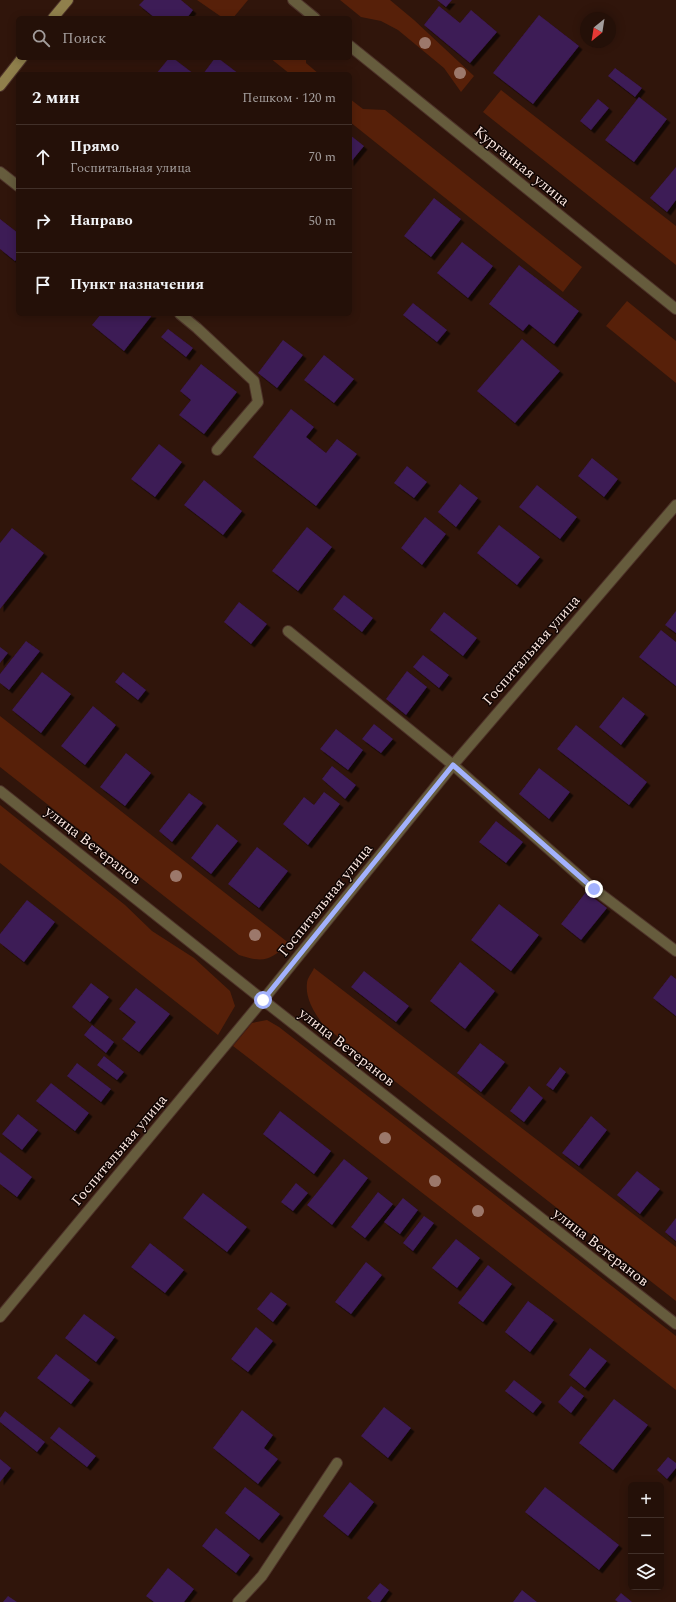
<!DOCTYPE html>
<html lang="ru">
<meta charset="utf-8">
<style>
:root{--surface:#241008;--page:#301e16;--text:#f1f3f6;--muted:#a39d9c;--line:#413029}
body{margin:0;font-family:Spectral,serif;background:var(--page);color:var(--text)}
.controls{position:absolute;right:12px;bottom:12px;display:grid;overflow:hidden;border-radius:6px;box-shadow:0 2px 10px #0003}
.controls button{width:36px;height:36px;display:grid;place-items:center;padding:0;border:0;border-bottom:1px solid var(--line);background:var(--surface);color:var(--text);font:20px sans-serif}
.compass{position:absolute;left:580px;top:12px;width:36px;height:36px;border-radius:50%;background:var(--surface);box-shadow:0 2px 10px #0003;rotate:210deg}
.stop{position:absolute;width:12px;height:12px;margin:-9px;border:3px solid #a3b2fd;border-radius:50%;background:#fff}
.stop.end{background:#a3b2fd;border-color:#fff;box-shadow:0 1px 4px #0008}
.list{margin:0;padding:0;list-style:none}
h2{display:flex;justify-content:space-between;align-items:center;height:52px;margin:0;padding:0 16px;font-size:17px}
h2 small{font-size:13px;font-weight:400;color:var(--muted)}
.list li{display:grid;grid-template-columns:26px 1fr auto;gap:12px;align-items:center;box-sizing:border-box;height:64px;padding:0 16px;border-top:1px solid var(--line)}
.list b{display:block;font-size:15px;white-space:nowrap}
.list p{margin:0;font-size:13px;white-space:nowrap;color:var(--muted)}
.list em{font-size:13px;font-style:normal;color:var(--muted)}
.icon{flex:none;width:22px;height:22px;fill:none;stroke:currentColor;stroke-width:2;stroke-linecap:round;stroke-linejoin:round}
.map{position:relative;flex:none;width:676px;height:1602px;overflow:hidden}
.search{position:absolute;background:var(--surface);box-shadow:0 2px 10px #0003;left:16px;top:16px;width:336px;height:44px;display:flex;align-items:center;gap:10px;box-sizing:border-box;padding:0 14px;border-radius:6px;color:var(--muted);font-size:15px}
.panel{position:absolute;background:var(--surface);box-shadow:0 2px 10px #0003;left:16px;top:72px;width:336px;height:244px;border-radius:6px}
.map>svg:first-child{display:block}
.green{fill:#572009}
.building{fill:#3d1a56;filter:url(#shadow)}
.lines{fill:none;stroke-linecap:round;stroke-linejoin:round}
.service-casing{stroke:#4d3229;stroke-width:12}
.minor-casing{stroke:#4d3229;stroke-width:12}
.tertiary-casing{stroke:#4d3229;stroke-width:12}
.secondary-casing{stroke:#4d3229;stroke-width:12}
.service{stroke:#665c3d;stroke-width:10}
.minor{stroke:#665c3d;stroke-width:10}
.tertiary{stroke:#665c3d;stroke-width:10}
.secondary{stroke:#90804c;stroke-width:10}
.tree{fill:#9c786b}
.route{stroke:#a3b2fd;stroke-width:5}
.labels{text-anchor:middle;stroke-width:3;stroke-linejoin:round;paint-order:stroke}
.street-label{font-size:15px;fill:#fce7e0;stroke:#100503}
</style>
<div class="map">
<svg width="676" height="1602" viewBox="0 0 676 1602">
<defs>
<filter id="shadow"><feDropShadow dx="3.5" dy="3.5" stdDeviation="0" flood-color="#0009"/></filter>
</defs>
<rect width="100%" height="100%" fill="#30150b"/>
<!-- green -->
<path class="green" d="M 197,0 L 248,0 L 233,18 L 223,18 Z
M 340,0 L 390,0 L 414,20 L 474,76 L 461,92 L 444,68 L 398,30 L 381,21 L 361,17 Z
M 270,58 L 306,58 L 306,63 L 319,74 L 290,74 Z
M 501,90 L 676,226 L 676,265 L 483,112 Z
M 350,99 L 363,109 L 385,110 L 582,267 L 563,292 L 350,122 Z
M 627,301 L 676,341 L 676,383 L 606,326 Z
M 0,716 L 290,944 C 269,959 266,964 239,955 L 0,767 Z
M 0,805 L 125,905 L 152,931 L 194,958 L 230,991 L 235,1006 L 218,1035 L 0,863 Z
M 314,968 L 676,1247 L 676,1301 L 323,1025 C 315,1013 305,999 307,983 C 307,978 312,973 314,968 Z
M 267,1020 L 279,1027 L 676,1336 L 676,1390 L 233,1046 L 252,1023 Z"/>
<!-- building -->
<path class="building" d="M 144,0 L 181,0 L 193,10 L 187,18 L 155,18 L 139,5 Z
M 437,0 L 452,0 L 446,7 Z
M 439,6 L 460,23 L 471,10 L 497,32 L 470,63 L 424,25 Z
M 539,15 L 579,46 L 533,104 L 493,73 Z
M 169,58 L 173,58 L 194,74 L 156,74 Z
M 215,58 L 218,58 L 239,74 L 203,74 Z
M 615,68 L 642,88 L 635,97 L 608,76 Z
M 639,97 L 667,119 L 634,162 L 605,140 Z
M 598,99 L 609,108 L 591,130 L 580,121 Z
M 350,135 L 364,146 L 350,163 Z
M 676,167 L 676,200 L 667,212 L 650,198 Z
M 434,198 L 461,219 L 431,257 L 404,236 Z
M 0,219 L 18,233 L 18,258 L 15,261 L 0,249 Z
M 462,242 L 493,266 L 468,298 L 437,273 Z
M 519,265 L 579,311 L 554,344 L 529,324 L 523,331 L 489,304 Z
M 413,303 L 447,330 L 437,342 L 403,315 Z
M 101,314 L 153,314 L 124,351 L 92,325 Z
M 168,329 L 193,348 L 186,357 L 161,337 Z
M 522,339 L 560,371 L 515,423 L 477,391 Z
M 283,340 L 303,355 L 277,388 L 258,373 Z
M 324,355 L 354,379 L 334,403 L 304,380 Z
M 201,364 L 237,392 L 204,434 L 179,415 L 191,400 L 180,391 Z
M 291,409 L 314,427 L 306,437 L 326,453 L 337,439 L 357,454 L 316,506 L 253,457 Z
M 159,444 L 182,462 L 155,497 L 131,479 Z
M 592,458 L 618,479 L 604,497 L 578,476 Z
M 407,466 L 427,482 L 414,498 L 394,483 Z
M 204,480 L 242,511 L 223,535 L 184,505 Z
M 460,484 L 478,498 L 456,527 L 438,512 Z
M 537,485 L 577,517 L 560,539 L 519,507 Z
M 425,517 L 446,534 L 422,565 L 401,548 Z
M 499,525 L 540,557 L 517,585 L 477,553 Z
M 307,527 L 332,547 L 298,591 L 272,571 Z
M 12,528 L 44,553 L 0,609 L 0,543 Z
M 344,595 L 373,618 L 362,632 L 333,609 Z
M 239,602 L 267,624 L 251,644 L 224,622 Z
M 676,611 L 676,633 L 665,625 Z
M 444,612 L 477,638 L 463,656 L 430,630 Z
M 661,630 L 676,642 L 676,686 L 639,657 Z
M 26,641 L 40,651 L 9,690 L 0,683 L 0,674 Z
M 0,647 L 8,653 L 0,663 Z
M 423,655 L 449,675 L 439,688 L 413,667 Z
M 407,671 L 427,687 L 406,715 L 386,699 Z
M 42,672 L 71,694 L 41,733 L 12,710 Z
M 123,672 L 146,690 L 138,700 L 115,682 Z
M 623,697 L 645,714 L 621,745 L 599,727 Z
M 93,706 L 116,725 L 85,765 L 61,746 Z
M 374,724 L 393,739 L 381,753 L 362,739 Z
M 576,725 L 647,782 L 629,805 L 557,749 Z
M 336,729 L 363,750 L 348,770 L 320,749 Z
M 126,753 L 151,773 L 125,806 L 100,787 Z
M 332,766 L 356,785 L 345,799 L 322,779 Z
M 539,768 L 570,792 L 549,819 L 519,794 Z
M 324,792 L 340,804 L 308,845 L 283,824 L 304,797 L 314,805 Z
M 189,793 L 203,803 L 172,842 L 159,831 Z
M 496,821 L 523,842 L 506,863 L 479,842 Z
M 217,824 L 238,841 L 211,874 L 191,858 Z
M 257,847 L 288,871 L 259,908 L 228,884 Z
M 586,892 L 607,908 L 581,940 L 561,924 Z
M 27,900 L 55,922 L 24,962 L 0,943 L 0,934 Z
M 499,904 L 539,935 L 511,971 L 471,940 Z
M 460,962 L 495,991 L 465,1029 L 430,1001 Z
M 364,971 L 409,1006 L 396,1022 L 351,987 Z
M 671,975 L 676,979 L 676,1016 L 653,998 Z
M 91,983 L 109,997 L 90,1022 L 72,1007 Z
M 136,988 L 170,1014 L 139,1052 L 122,1039 L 136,1022 L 119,1009 Z
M 92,1025 L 114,1042 L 106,1053 L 84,1035 Z
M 480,1043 L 505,1062 L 481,1092 L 457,1073 Z
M 104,1056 L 124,1072 L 117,1080 L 97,1065 Z
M 77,1063 L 111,1089 L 101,1102 L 67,1076 Z
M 560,1067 L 566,1072 L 553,1090 L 546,1085 Z
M 51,1083 L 89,1113 L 75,1131 L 36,1101 Z
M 529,1086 L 543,1098 L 524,1122 L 510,1111 Z
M 280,1111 L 331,1151 L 314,1174 L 263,1134 Z
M 18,1114 L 38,1130 L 22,1150 L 2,1134 Z
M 591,1116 L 607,1130 L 579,1166 L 562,1153 Z
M 0,1152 L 32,1177 L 17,1197 L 0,1184 Z
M 344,1159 L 368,1178 L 332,1225 L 307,1205 Z
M 637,1171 L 660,1189 L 640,1214 L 617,1195 Z
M 296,1183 L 308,1193 L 293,1211 L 281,1202 Z
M 378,1192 L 393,1204 L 365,1238 L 351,1227 Z
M 203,1193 L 247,1227 L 227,1252 L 183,1218 Z
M 403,1198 L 418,1210 L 400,1234 L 384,1222 Z
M 424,1216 L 434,1223 L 413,1251 L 403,1243 Z
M 676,1218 L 676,1241 L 665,1232 Z
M 456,1239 L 480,1258 L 457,1288 L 432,1268 Z
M 150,1243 L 184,1270 L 165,1293 L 131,1267 Z
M 366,1262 L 382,1275 L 351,1314 L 335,1302 Z
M 488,1265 L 512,1284 L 483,1322 L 458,1303 Z
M 271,1292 L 287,1304 L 273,1322 L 257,1309 Z
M 528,1301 L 554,1320 L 530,1352 L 505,1332 Z
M 84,1314 L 115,1337 L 96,1362 L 65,1338 Z
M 256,1327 L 273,1341 L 248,1372 L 231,1359 Z
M 590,1348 L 607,1361 L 585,1388 L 569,1375 Z
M 56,1354 L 90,1380 L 71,1404 L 37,1378 Z
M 514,1380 L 542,1402 L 533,1413 L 505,1391 Z
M 571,1386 L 584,1396 L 571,1413 L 558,1402 Z
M 614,1399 L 648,1425 L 613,1470 L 579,1443 Z
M 384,1407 L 411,1428 L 388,1458 L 361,1436 Z
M 242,1410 L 273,1435 L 264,1448 L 278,1459 L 258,1484 L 213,1448 Z
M 5,1411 L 45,1442 L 37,1452 L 0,1422 L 0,1418 Z
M 59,1427 L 96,1456 L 87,1467 L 50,1438 Z
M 668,1457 L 676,1463 L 676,1468 L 667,1479 L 657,1470 Z
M 0,1459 L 11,1468 L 0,1482 Z
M 350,1482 L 374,1502 L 348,1536 L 323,1516 Z
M 245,1487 L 280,1514 L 259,1540 L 225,1513 Z
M 545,1487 L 619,1545 L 599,1570 L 525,1512 Z
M 216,1528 L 250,1555 L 236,1573 L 202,1546 Z
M 168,1568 L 194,1589 L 184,1602 L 154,1602 L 146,1596 Z
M 380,1583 L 389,1590 L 380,1602 L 372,1602 L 367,1598 Z
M 522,1590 L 537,1602 L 513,1602 Z
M 621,1593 L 632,1602 L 618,1602 L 615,1600 Z
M 8,1596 L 17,1602 L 3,1602 Z"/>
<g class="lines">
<defs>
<path id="service" d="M 0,172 L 18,186
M 180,314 L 197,328 L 254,381 L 258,402 L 217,450
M 288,631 L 453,765 L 594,889 L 676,951
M 238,1602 L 262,1576 L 337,1463"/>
<path id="minor" d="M 0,791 L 263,1000 L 676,1324
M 0,1317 L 263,1000 L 453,765 L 676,505"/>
<path id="tertiary" d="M 293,0 L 315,18
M 350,46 L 676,309"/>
<path id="secondary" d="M 53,18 L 68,0
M 0,86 L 22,58"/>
</defs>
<!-- service casing -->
<use href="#service" class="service-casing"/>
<!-- minor casing -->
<use href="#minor" class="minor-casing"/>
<!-- tertiary casing -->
<use href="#tertiary" class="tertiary-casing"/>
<!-- secondary casing -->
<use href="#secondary" class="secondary-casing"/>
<!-- service -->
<use href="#service" class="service"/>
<!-- minor -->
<use href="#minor" class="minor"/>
<!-- tertiary -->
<use href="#tertiary" class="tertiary"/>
<!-- secondary -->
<use href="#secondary" class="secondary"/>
</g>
<!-- trees -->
<g class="tree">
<circle cx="425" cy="43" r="6"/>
<circle cx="460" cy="73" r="6"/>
<circle cx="176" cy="876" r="6"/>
<circle cx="255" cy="935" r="6"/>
<circle cx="385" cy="1138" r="6"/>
<circle cx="435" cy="1181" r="6"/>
<circle cx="478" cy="1211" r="6"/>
</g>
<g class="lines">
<!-- route -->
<path class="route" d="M 263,1000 L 453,765 L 594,889"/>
</g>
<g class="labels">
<!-- street labels -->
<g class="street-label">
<text transform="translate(522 166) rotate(39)" y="5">Курганная улица</text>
<text transform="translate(531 650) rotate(-49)" y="5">Госпитальная улица</text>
<text transform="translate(93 845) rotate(38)" y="5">улица Ветеранов</text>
<text transform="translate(325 900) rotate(-51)" y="5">Госпитальная улица</text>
<text transform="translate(347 1047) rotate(38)" y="5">улица Ветеранов</text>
<text transform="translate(119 1150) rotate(-50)" y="5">Госпитальная улица</text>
<text transform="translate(601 1247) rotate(38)" y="5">улица Ветеранов</text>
</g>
</g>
</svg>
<div class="controls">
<button>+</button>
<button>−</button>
<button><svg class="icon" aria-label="layers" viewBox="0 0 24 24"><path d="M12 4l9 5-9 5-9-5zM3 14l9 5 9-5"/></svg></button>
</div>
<svg class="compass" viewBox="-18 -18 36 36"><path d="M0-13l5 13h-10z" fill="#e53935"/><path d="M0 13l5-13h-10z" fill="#a39d9c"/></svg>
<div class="stop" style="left:263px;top:1000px"></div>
<div class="stop end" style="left:594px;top:889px"></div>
<div class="search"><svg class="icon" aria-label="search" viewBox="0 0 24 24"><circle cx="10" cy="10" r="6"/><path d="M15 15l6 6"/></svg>Поиск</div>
<section class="panel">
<h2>2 мин<small>Пешком · 120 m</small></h2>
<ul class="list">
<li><svg class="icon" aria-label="ahead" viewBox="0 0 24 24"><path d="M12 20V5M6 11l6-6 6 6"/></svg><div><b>Прямо</b><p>Госпитальная улица</p></div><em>70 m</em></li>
<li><svg class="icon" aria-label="right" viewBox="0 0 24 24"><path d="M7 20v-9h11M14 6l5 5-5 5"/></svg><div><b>Направо</b></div><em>50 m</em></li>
<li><svg class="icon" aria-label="arrive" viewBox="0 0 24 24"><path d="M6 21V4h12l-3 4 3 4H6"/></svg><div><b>Пункт назначения</b></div></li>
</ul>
</section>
</div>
